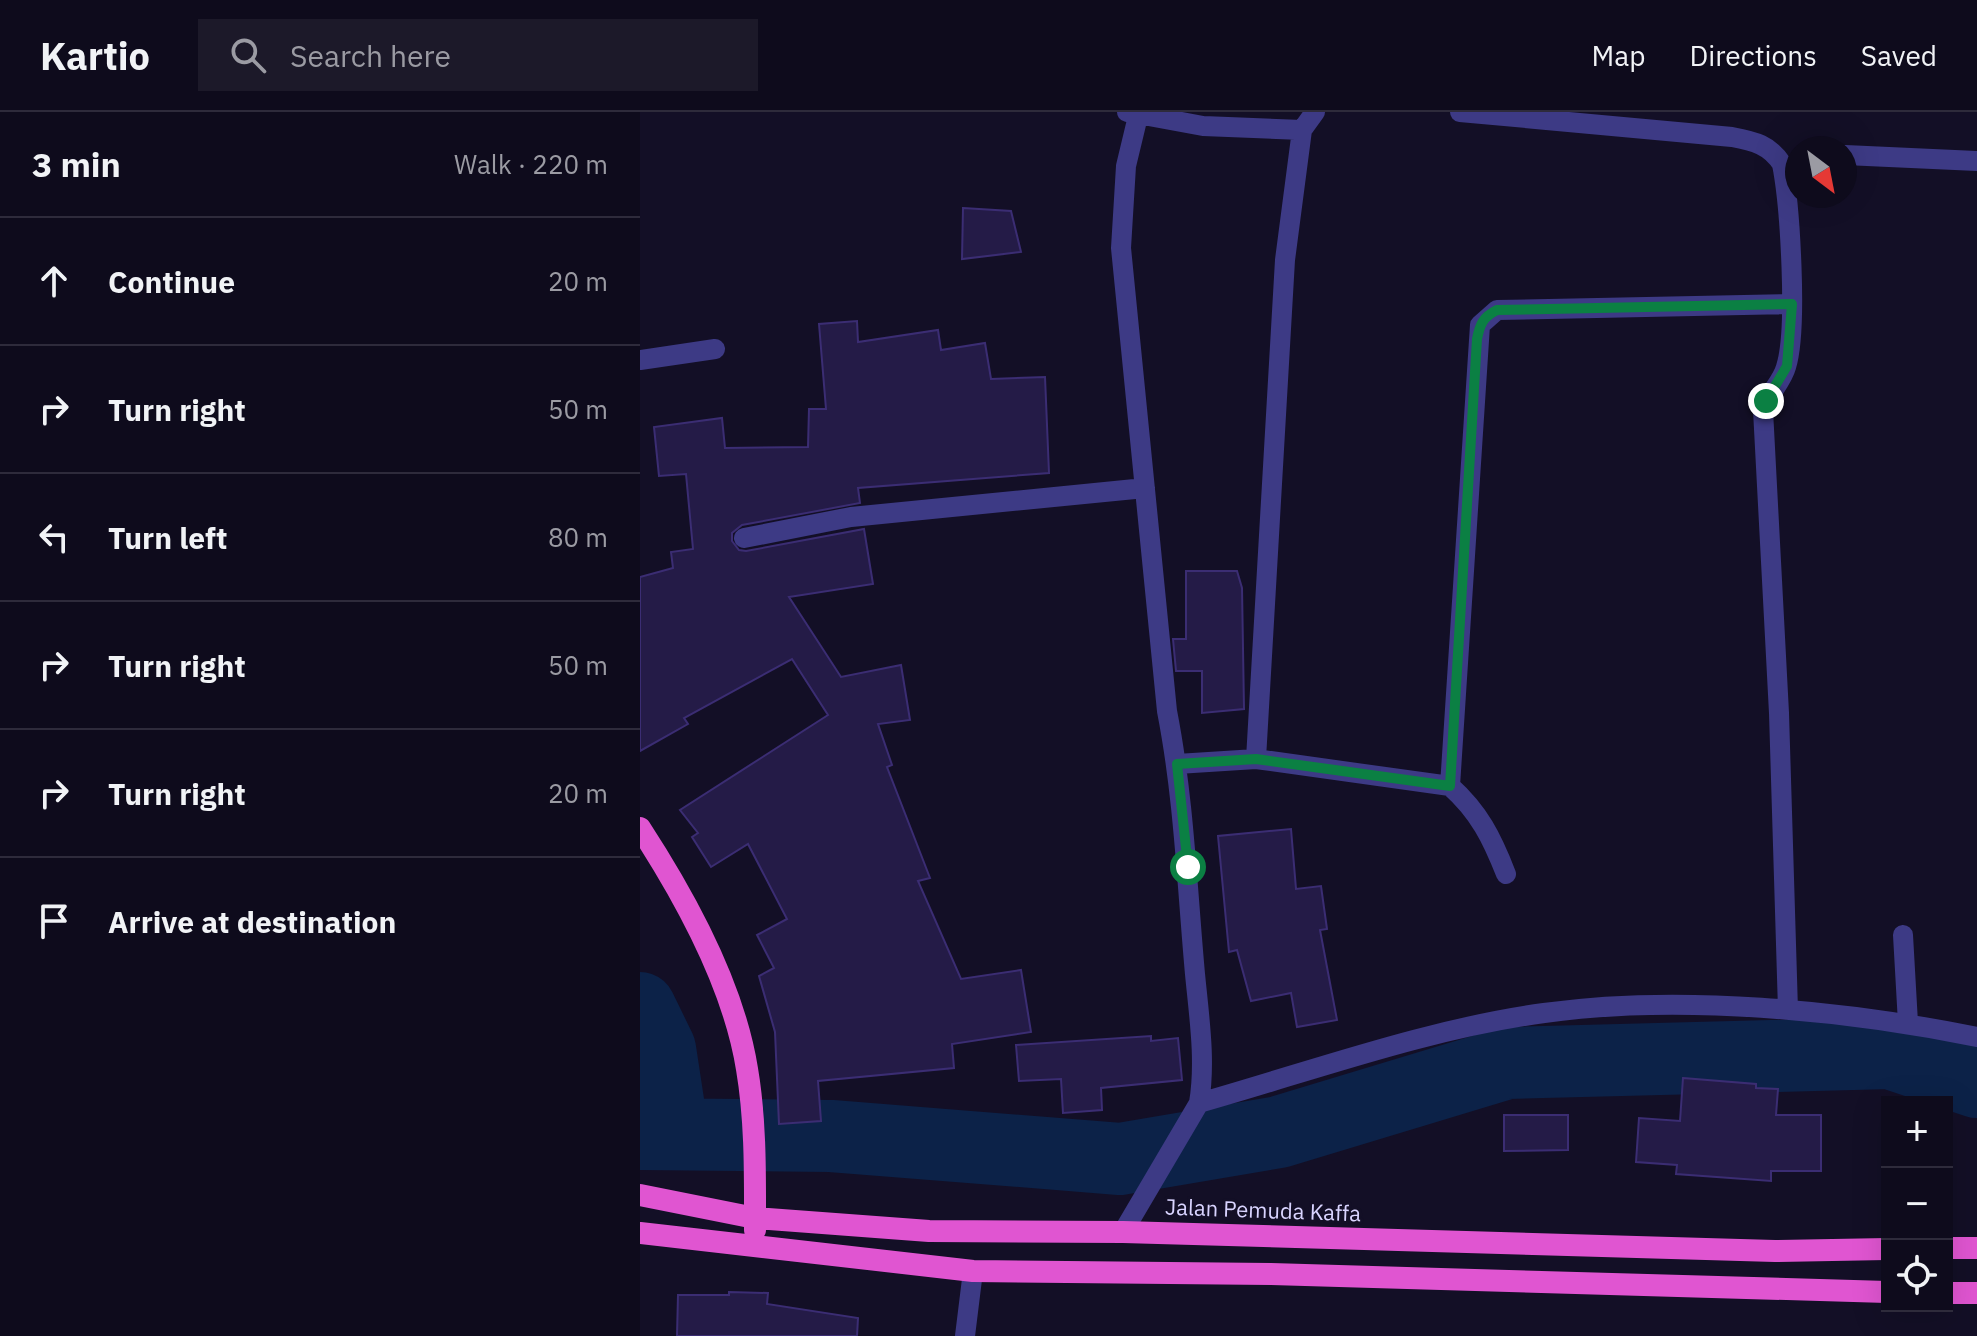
<!DOCTYPE html>
<meta charset="utf-8">
<style>
:root{--surface:#0e0b1c;--page:#1c1929;--text:#f1f3f6;--muted:#9b9ba3;--line:#2e2b3b}
body{margin:0;font-family:"IBM Plex Sans",sans-serif;background:var(--page);color:var(--text)}
.controls{position:absolute;right:24px;bottom:24px;display:grid;overflow:hidden;border-radius:0px;box-shadow:0 8px 32px #0002}
.controls button{width:72px;height:72px;display:grid;place-items:center;padding:0;border:0;border-bottom:2px solid var(--line);background:var(--surface);color:var(--text);font:40px sans-serif}
.compass{position:absolute;left:1145px;top:24px;width:72px;height:72px;border-radius:50%;background:var(--surface);box-shadow:0 8px 32px #0002;rotate:148deg}
.stop{position:absolute;width:24px;height:24px;margin:-18px;border:6px solid #0b8043;border-radius:50%;background:#fff}
.stop.end{background:#0b8043;border-color:#fff;box-shadow:0 2px 8px #0008}
.list{margin:0;padding:0;list-style:none}
h2{display:flex;justify-content:space-between;align-items:center;height:104px;margin:0;padding:0 32px;font-size:34px}
h2 small{font-size:26px;font-weight:400;color:var(--muted)}
.list li{display:grid;grid-template-columns:52px 1fr auto;gap:24px;align-items:center;box-sizing:border-box;height:128px;padding:0 32px;border-top:2px solid var(--line)}
.list b{display:block;font-size:30px;white-space:nowrap}
.list em{font-size:26px;font-style:normal;color:var(--muted)}
.icon{flex:none;width:44px;height:44px;fill:none;stroke:currentColor;stroke-width:2;stroke-linecap:round;stroke-linejoin:round}
.map{position:relative;flex:none;width:1337px;height:1224px;overflow:hidden}
header{display:flex;align-items:center;gap:48px;box-sizing:border-box;height:112px;padding:0 40px;background:var(--surface);border-bottom:2px solid var(--line)}
header strong{font-size:38px}
nav{display:flex;gap:44px;margin-inline-start:auto;font-size:28px}
.search{width:560px;height:72px;background:var(--page);display:flex;align-items:center;gap:20px;box-sizing:border-box;padding:0 28px;border-radius:0px;color:var(--muted);font-size:30px}
main{display:flex}
aside{flex:1;background:var(--surface)}
.map>svg:first-child{display:block}
.lines{fill:none;stroke-linecap:round;stroke-linejoin:round}
.river{stroke:#0c2248;stroke-width:72}
.building{fill:#241b47;stroke:#3b2d73;stroke-width:2}
.minor{stroke:#3d3a85;stroke-width:20}
.trunk{stroke:#e055d1;stroke-width:22}
.route{stroke:#0b8043;stroke-width:10}
.labels{text-anchor:middle;stroke-width:6;stroke-linejoin:round;paint-order:stroke}
.street-label{font-size:22px;fill:#d9d4ff;stroke:#130f26}
</style>
<header>
<strong>Kartio</strong>
<div class="search"><svg class="icon" aria-label="search" viewBox="0 0 24 24"><circle cx="10" cy="10" r="6"/><path d="M15 15l6 6"/></svg>Search here</div>
<nav><a>Map</a><a>Directions</a><a>Saved</a></nav>
</header>
<main>
<aside>
<h2>3 min<small>Walk · 220 m</small></h2>
<ul class="list">
<li><svg class="icon" aria-label="ahead" viewBox="0 0 24 24"><path d="M12 20V5M6 11l6-6 6 6"/></svg><div><b>Continue</b></div><em>20 m</em></li>
<li><svg class="icon" aria-label="right" viewBox="0 0 24 24"><path d="M7 20v-9h11M14 6l5 5-5 5"/></svg><div><b>Turn right</b></div><em>50 m</em></li>
<li><svg class="icon" aria-label="left" viewBox="0 0 24 24"><path d="M17 20v-9H6M10 6l-5 5 5 5"/></svg><div><b>Turn left</b></div><em>80 m</em></li>
<li><svg class="icon" aria-label="right" viewBox="0 0 24 24"><path d="M7 20v-9h11M14 6l5 5-5 5"/></svg><div><b>Turn right</b></div><em>50 m</em></li>
<li><svg class="icon" aria-label="right" viewBox="0 0 24 24"><path d="M7 20v-9h11M14 6l5 5-5 5"/></svg><div><b>Turn right</b></div><em>20 m</em></li>
<li><svg class="icon" aria-label="arrive" viewBox="0 0 24 24"><path d="M6 21V4h12l-3 4 3 4H6"/></svg><div><b>Arrive at destination</b></div></li>
</ul>
</aside>
<div class="map">
<svg width="1337" height="1224" viewBox="0 0 1337 1224">
<rect width="100%" height="100%" fill="#130f26"/>
<g class="lines">
<!-- river -->
<path class="river" d="M 0,896 L 20,937 L 29,996 L 0,1014
M 0,1022 L 191,1024 L 480,1047 L 639,1020 L 867,951 L 1250,941 L 1337,970"/>
</g>
<!-- building -->
<path class="building" d="M 323,96 L 371,99 L 381,140 L 322,147 Z
M 217,209 L 218,230 L 298,218 L 301,238 L 345,231 L 351,267 L 405,265 L 409,361 L 218,376 L 220,391 L 102,413 L 92,421 L 92,429 L 99,438 L 106,439 L 224,417 L 233,472 L 149,485 L 201,565 L 261,553 L 270,608 L 238,612 L 252,653 L 247,655 L 290,766 L 278,769 L 321,867 L 381,858 L 391,920 L 312,932 L 314,956 L 178,969 L 181,1009 L 139,1012 L 135,920 L 119,864 L 134,856 L 117,823 L 147,807 L 108,732 L 71,755 L 52,725 L 58,721 L 40,698 L 188,603 L 152,547 L 44,606 L 48,612 L 0,639 L 0,465 L 33,456 L 31,440 L 53,437 L 46,362 L 19,364 L 14,315 L 82,306 L 85,336 L 168,335 L 169,297 L 186,297 L 179,212 Z
M 546,459 L 597,459 L 602,476 L 604,597 L 562,601 L 562,559 L 536,559 L 533,527 L 546,527 Z
M 651,717 L 656,777 L 681,774 L 687,817 L 680,818 L 697,908 L 657,915 L 651,881 L 611,889 L 597,838 L 589,840 L 578,724 Z
M 511,924 L 511,929 L 538,926 L 542,968 L 461,976 L 462,998 L 423,1001 L 421,967 L 379,969 L 376,933 Z
M 1043,966 L 1116,972 L 1116,976 L 1138,977 L 1136,1003 L 1181,1003 L 1181,1059 L 1131,1059 L 1131,1069 L 1036,1062 L 1037,1053 L 996,1050 L 999,1006 L 1040,1009 Z
M 864,1003 L 928,1003 L 928,1038 L 864,1039 Z
M 89,1180 L 128,1181 L 127,1192 L 218,1206 L 217,1224 L 37,1224 L 38,1183 L 89,1183 Z"/>
<g class="lines">
<!-- minor -->
<path class="minor" d="M 487,0 L 563,14 L 662,18 L 645,148 L 616,647 L 537,652
M 499,0 L 486,54 L 481,136 L 527,599 C 544,686 547,774 555,862 C 559,904 566,949 559,991
M 820,0 L 1092,25 C 1114,29 1130,33 1142,52 C 1150,93 1158,217 1146,255 C 1142,270 1128,282 1123,298 L 1139,601 L 1148,898
M 662,18 L 675,0
M 1205,43 L 1337,49
M 0,248 L 75,237
M 104,426 L 211,405 L 505,376
M 616,647 L 810,674 C 839,700 852,726 866,762
M 810,674 L 840,213 L 857,198 L 1152,192
M 1263,823 L 1268,911
M 483,1120 L 559,991 C 672,959 787,917 904,901 C 1038,882 1205,898 1337,925
M 325,1224 L 333,1159"/>
<!-- trunk -->
<path class="trunk" d="M 0,716 C 45,785 94,875 107,957 C 116,1010 115,1065 115,1118
M 0,1083 L 115,1106 L 289,1119 L 483,1120 L 1135,1139 L 1247,1137
M 0,1121 L 333,1159 L 631,1162 L 1247,1180
M 1307,1136 L 1337,1136
M 1307,1181 L 1337,1181"/>
</g>
<g class="lines">
<!-- route -->
<path class="route" d="M 548,755 L 537,652 L 616,647 L 810,674 L 837,227 C 840,212 843,205 857,198 L 1152,192 L 1147,254 L 1126,289"/>
</g>
<g class="labels">
<!-- street labels -->
<g class="street-label">
<text transform="translate(623 1098) rotate(2)" y="8">Jalan Pemuda Kaffa</text>
</g>
</g>
</svg>
<div class="controls">
<button>+</button>
<button>−</button>
<button><svg class="icon" aria-label="locate" viewBox="0 0 24 24"><circle cx="12" cy="12" r="6"/><path d="M12 2v4M12 18v4M2 12h4M18 12h4"/></svg></button>
</div>
<svg class="compass" viewBox="-18 -18 36 36"><path d="M0-13l5 13h-10z" fill="#e53935"/><path d="M0 13l5-13h-10z" fill="#9b9ba3"/></svg>
<div class="stop" style="left:548px;top:755px"></div>
<div class="stop end" style="left:1126px;top:289px"></div>
</div>
</main>
